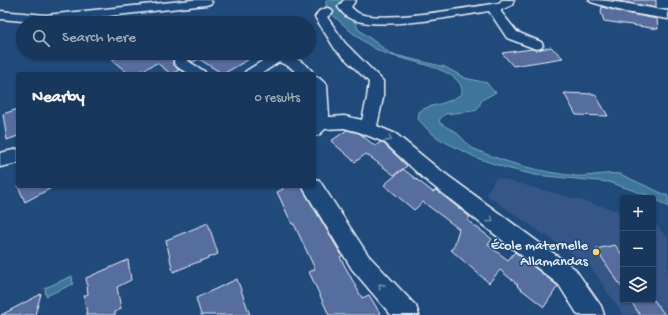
<!DOCTYPE html>
<meta charset="utf-8">
<style>
:root{--surface:#17385c;--page:#203f62;--text:#f1f3f6;--muted:#9eacbb;--line:#365272}
body{margin:0;font-family:"Gochi Hand",sans-serif;background:var(--page);color:var(--text)}
.controls{position:absolute;right:12px;bottom:12px;display:grid;overflow:hidden;border-radius:4px;box-shadow:0 1px 3px #0004}
.controls button{width:36px;height:36px;display:grid;place-items:center;padding:0;border:0;border-bottom:1px solid var(--line);background:var(--surface);color:var(--text);font:20px sans-serif}
.list{margin:0;padding:0;list-style:none}
h2{display:flex;justify-content:space-between;align-items:center;height:52px;margin:0;padding:0 16px;font-size:17px}
h2 small{font-size:13px;font-weight:400;color:var(--muted)}
.icon{flex:none;width:22px;height:22px;fill:none;stroke:currentColor;stroke-width:2;stroke-linecap:round;stroke-linejoin:round}
.map{position:relative;flex:none;width:668px;height:315px;overflow:hidden}
.search{position:absolute;background:var(--surface);box-shadow:0 1px 3px #0004;left:16px;top:16px;width:300px;height:44px;display:flex;align-items:center;gap:10px;box-sizing:border-box;padding:0 14px;border-radius:22px;color:var(--muted);font-size:15px}
.panel{position:absolute;background:var(--surface);box-shadow:0 1px 3px #0004;left:16px;top:72px;width:300px;height:116px;border-radius:4px}
.map>svg:first-child{display:block}
.built{fill:#345787}
.water{fill:#3e769a;stroke:#82a7c0}
.building{fill:#566d9e;stroke:#e8f1f8}
.lines{fill:none;stroke-linecap:round;stroke-linejoin:round}
.minor-casing{stroke:#e8f1f8;stroke-width:3}
.minor{fill:#1f4a7a;fill-rule:evenodd}
.oneway{stroke:#6f8dac}
.poi-dot{fill:#ffd166;stroke:#1f4a7a;stroke-width:1.5}
.labels{text-anchor:middle;stroke-width:3;stroke-linejoin:round;paint-order:stroke}
.near-poi-label{font-size:14px;fill:#e8f1f8;stroke:#1f4a7a;text-anchor:end}
</style>
<div class="map">
<svg width="668" height="315" viewBox="0 0 668 315">
<rect width="100%" height="100%" fill="#1f4a7a"/>
<filter id="ink" filterUnits="userSpaceOnUse"><feTurbulence type="fractalNoise" baseFrequency=".025" numOctaves="2"/><feDisplacementMap in="SourceGraphic" scale="8" xChannelSelector="R" yChannelSelector="G"/><feConvolveMatrix kernelMatrix="1 2 1 2 8 2 1 2 1" color-interpolation-filters="sRGB"/></filter>
<g filter="url(#ink)">
<!-- built -->
<path class="built" d="M 496,177 L 623,212 L 623,300 L 653,300 L 653,221 L 668,238 L 668,315 L 623,315 L 590,266 L 486,195 Z"/>
<!-- water -->
<path class="water" d="M 326,0 L 341,0 L 344,13 L 356,23 L 358,29 L 391,54 L 445,67 L 465,78 L 487,83 L 493,91 L 496,92 L 482,100 L 477,110 L 473,111 L 445,114 L 439,120 L 440,123 C 447,128 455,130 460,136 C 465,140 466,144 472,148 C 505,163 540,172 576,176 C 591,177 605,172 620,174 L 668,196 L 668,207 L 652,197 L 609,182 L 535,175 L 506,168 L 477,158 L 441,140 L 430,132 L 418,119 L 419,112 L 423,109 C 436,104 451,103 462,93 C 465,67 400,61 382,52 C 361,43 343,24 326,9 Z
M 72,276 L 73,284 L 46,296 L 45,288 Z"/>
<!-- building -->
<path class="building" d="M 612,0 L 656,0 L 656,8 L 629,3 Z
M 602,7 L 625,13 L 657,19 L 658,29 L 604,21 L 601,12 Z
M 551,47 L 563,58 L 513,66 L 502,53 L 532,49 L 536,50 Z
M 127,53 L 173,53 L 173,63 L 179,70 L 171,74 L 157,63 L 135,74 L 129,74 L 112,60 Z
M 190,53 L 260,53 L 223,74 L 199,59 L 193,62 L 190,60 Z
M 564,93 L 595,94 L 608,116 L 576,115 Z
M 18,109 L 18,136 L 7,140 L 3,114 Z
M 347,130 L 359,133 L 375,146 L 381,142 L 383,143 L 407,166 L 394,175 L 366,154 L 355,162 L 331,141 Z
M 403,169 L 433,192 L 436,190 L 470,217 L 467,220 L 492,239 L 488,245 L 508,260 L 515,252 L 558,286 L 544,307 L 517,286 L 518,285 L 500,270 L 489,283 L 451,250 L 454,246 L 459,229 L 423,202 L 414,210 L 384,185 Z
M 18,186 L 55,186 L 25,202 Z
M 281,186 L 301,186 L 342,256 L 340,257 L 362,298 L 369,295 L 381,315 L 329,315 L 309,272 L 315,269 L 294,224 L 292,224 L 277,192 L 283,189 Z
M 208,223 L 218,254 L 173,272 L 166,240 Z
M 615,245 L 623,256 L 623,289 L 596,249 Z
M 128,260 L 131,280 L 117,287 L 121,309 L 115,312 L 115,315 L 87,315 L 84,296 L 88,294 L 86,278 Z
M 237,279 L 250,315 L 201,315 L 196,298 Z
M 41,294 L 35,315 L 1,315 Z
M 630,300 L 654,300 L 665,315 L 640,315 Z"/>
<g class="lines">
<defs>
<path id="minor" d="M 192,0 L 210,0 L 212,2 L 210,4 L 206,5 L 46,23 L 0,19 L 0,11 L 46,15 Z
M 344,0 L 356,0 L 351,7 C 353,9 355,11 358,13 C 381,24 471,7 499,3 L 502,0 L 514,0 L 512,5 L 501,10 L 501,12 L 517,32 L 541,42 L 543,45 L 541,48 L 536,49 L 507,38 L 489,11 C 457,16 376,32 349,18 C 345,16 341,11 338,7 Z
M 589,0 C 616,0 642,7 668,11 L 668,19 L 625,12 L 591,2 Z
M 327,8 L 331,9 L 333,12 L 327,17 L 345,43 L 383,81 L 383,98 L 377,126 L 396,134 L 436,167 L 575,269 L 601,306 L 604,315 L 578,315 L 559,285 L 422,177 L 384,142 L 359,132 L 344,128 L 325,129 L 320,134 L 314,136 L 314,76 L 319,78 L 327,85 L 329,117 L 344,116 L 362,120 L 367,98 L 369,82 L 335,49 L 315,17 L 319,11 Z
M 175,53 L 189,53 L 188,61 L 204,71 L 206,74 C 194,74 182,74 174,63 Z
M 261,53 C 280,53 303,56 314,74 L 298,74 L 290,67 L 279,62 L 261,74 L 244,74 L 246,71 L 267,58 Z
M 18,149 L 18,163 L 0,167 L 0,153 Z
M 314,179 L 319,180 L 368,255 L 416,306 L 419,315 L 391,315 L 352,269 L 302,186 L 314,186 Z"/>
</defs>
<!-- minor casing -->
<use href="#minor" class="minor-casing"/>
<!-- minor -->
<use href="#minor" class="minor"/>
</g>
<!-- one-way arrows -->
<defs><path id="oneway-chevron" d="M-2-3.5L2.5 0L-2 3.5" fill="none" stroke-width="1.6" stroke-linecap="round" stroke-linejoin="round"/></defs>
<g class="oneway">
<use href="#oneway-chevron" transform="translate(389 139) rotate(32)"/>
<use href="#oneway-chevron" transform="translate(491 220) rotate(37)"/>
<use href="#oneway-chevron" transform="translate(381 286) rotate(-132)"/>
</g>
</g>
<!-- markers -->
<circle class="poi-dot" cx="596" cy="252" r="4"/>
<g class="labels">
<!-- near-poi labels -->
<g class="near-poi-label">
<text x="588" y="249">École maternelle<tspan x="588" dy="16">Allamandas</tspan></text>
</g>
</g>
</svg>
<div class="controls">
<button>+</button>
<button>−</button>
<button><svg class="icon" aria-label="layers" viewBox="0 0 24 24"><path d="M12 4l9 5-9 5-9-5zM3 14l9 5 9-5"/></svg></button>
</div>
<div class="search"><svg class="icon" aria-label="search" viewBox="0 0 24 24"><circle cx="10" cy="10" r="6"/><path d="M15 15l6 6"/></svg>Search here</div>
<section class="panel">
<h2>Nearby<small>0 results</small></h2>
<ul class="list">
</ul>
</section>
</div>
